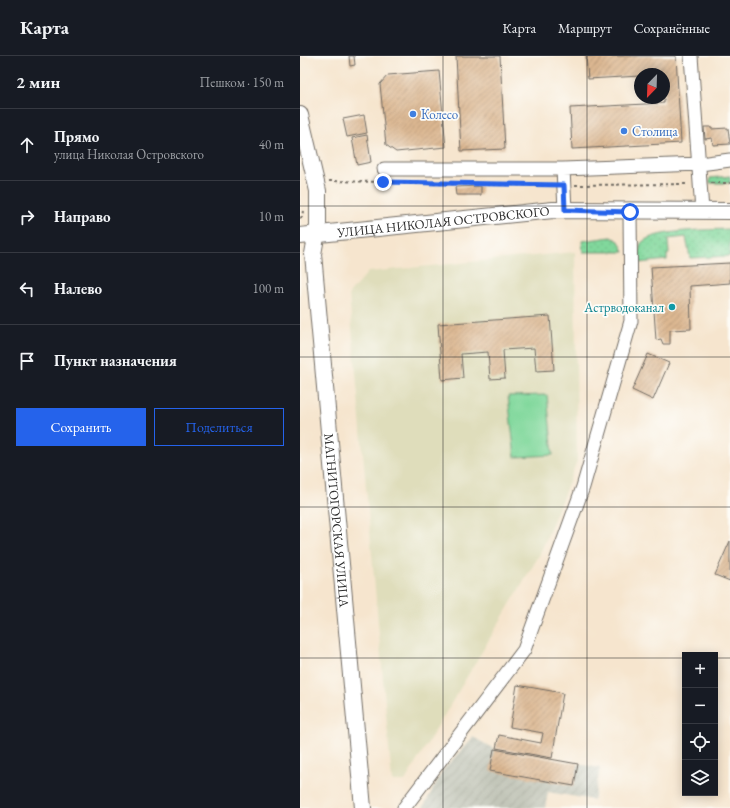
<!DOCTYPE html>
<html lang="ru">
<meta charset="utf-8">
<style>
:root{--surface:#171b24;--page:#20242c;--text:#f1f3f6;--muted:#9ea1a6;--line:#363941;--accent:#2563eb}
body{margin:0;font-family:"EB Garamond",serif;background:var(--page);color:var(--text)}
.controls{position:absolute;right:12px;bottom:12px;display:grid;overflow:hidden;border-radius:0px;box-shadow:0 2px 10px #0003}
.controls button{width:36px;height:36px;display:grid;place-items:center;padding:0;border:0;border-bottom:1px solid var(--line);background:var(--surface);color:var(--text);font:20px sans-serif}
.compass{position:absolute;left:334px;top:12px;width:36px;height:36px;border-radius:50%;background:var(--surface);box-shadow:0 2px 10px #0003;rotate:203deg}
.stop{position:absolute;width:12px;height:12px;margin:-9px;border:3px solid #2563eb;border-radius:50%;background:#fff}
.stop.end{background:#2563eb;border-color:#fff;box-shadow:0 1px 4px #0008}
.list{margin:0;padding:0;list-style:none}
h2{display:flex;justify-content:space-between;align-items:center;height:52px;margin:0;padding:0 16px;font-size:17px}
h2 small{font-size:13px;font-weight:400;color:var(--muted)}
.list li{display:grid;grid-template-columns:26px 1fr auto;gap:12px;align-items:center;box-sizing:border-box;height:72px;padding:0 16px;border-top:1px solid var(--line)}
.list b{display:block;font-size:15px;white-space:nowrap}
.list p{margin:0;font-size:13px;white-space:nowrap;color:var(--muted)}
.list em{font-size:13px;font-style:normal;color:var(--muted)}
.actions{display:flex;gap:8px;padding:12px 16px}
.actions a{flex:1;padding:9px 0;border:1px solid var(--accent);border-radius:0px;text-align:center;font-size:14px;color:var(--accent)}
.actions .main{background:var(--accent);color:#fff}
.icon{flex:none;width:22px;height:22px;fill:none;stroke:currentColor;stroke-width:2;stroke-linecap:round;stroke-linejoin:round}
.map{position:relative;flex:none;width:430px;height:752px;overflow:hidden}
header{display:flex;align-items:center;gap:24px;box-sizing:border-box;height:56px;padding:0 20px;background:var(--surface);border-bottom:1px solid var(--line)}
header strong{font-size:19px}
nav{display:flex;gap:22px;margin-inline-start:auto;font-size:14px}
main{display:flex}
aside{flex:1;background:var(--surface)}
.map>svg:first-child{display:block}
.built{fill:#dfddbb}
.industrial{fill:url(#industrial-furrows)}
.grass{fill:url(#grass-dots);stroke:#568264}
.pitch{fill:#81d89c;stroke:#568264}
.building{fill:url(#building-hatch)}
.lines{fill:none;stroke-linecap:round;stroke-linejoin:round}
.minor-casing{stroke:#726c64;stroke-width:15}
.major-casing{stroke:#726c64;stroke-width:18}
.path{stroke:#726c64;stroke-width:2;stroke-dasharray:3 3;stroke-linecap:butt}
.minor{stroke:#fff;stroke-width:13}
.major{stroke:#fff;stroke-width:16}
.route{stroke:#2563eb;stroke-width:5}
.grid{fill:none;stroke:#2b2b2b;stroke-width:1;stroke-opacity:0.55}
.shop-dot{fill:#3f7fe0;stroke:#fdfcf7;stroke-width:1.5}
.culture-dot{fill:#0f9aa8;stroke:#fdfcf7;stroke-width:1.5}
.labels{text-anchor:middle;stroke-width:3.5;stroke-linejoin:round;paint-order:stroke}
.shop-label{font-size:13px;fill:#366cbe;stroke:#fdfcf7;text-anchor:start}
.street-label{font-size:13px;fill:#2b2b2b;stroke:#fdfcf7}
.culture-label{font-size:13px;fill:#0d838f;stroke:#fdfcf7;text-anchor:end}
</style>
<header>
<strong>Карта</strong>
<nav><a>Карта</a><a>Маршрут</a><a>Сохранённые</a></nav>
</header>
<main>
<aside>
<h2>2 мин<small>Пешком · 150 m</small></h2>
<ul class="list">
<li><svg class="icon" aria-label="ahead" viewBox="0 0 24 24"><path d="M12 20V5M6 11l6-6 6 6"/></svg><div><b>Прямо</b><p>улица Николая Островского</p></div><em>40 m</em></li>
<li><svg class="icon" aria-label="right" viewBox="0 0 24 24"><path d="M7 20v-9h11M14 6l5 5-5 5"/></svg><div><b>Направо</b></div><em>10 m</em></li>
<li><svg class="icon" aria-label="left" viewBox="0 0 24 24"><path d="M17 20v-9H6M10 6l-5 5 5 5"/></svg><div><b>Налево</b></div><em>100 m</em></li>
<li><svg class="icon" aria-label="arrive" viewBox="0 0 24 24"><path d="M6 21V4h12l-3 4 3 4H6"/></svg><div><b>Пункт назначения</b></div></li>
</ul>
<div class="actions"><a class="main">Сохранить</a><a>Поделиться</a></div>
</aside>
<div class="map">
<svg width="430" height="752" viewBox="0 0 430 752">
<defs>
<pattern id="industrial-furrows" width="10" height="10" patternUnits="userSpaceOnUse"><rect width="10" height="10" fill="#c3c6b9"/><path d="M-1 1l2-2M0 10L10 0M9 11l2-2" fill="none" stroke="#a8aa9f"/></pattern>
<pattern id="grass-dots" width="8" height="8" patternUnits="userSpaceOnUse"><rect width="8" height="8" fill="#81d89c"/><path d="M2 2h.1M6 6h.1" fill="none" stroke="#70ba87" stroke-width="1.8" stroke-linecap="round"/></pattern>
<pattern id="building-hatch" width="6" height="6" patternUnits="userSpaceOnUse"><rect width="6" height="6" fill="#dcb791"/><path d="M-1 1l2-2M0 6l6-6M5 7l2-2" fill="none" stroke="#b39577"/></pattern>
</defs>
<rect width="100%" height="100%" fill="#fdfcf7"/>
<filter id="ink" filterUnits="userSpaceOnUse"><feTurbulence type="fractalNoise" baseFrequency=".025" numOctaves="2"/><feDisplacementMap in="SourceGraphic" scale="8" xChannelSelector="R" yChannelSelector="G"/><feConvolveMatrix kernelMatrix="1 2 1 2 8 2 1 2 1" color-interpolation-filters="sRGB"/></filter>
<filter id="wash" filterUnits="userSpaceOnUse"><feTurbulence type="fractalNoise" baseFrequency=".012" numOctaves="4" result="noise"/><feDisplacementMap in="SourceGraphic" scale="16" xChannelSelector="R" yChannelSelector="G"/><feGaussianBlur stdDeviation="0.9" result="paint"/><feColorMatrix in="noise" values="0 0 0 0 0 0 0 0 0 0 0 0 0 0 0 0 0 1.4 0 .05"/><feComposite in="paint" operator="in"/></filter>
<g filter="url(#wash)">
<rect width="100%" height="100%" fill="#f6e5ce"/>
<!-- built -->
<path class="built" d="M 275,196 L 277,405 L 240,498 L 105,725 L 92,725 L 49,238 L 68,216 Z"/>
<!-- industrial -->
<path class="industrial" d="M 173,681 L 194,693 L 300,712 L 294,744 L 248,736 L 245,752 L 123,752 L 143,714 Z"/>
<!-- grass -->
<path class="grass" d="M 430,120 L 430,127 L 410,127 L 410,122 Z
M 430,173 L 430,200 L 390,202 L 386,181 L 368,183 L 369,198 L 367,199 L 367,204 L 339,207 L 340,189 C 348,173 412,174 430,173 Z
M 311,181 L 319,185 L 324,196 L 283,196 L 282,185 Z"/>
<!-- pitch -->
<path class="pitch" d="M 247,339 L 253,399 L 215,401 L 208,340 Z"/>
<g id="blocks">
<!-- building -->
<path class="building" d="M 49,0 L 54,0 L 55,9 L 50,10 Z
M 156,0 L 200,0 L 205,93 L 161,95 Z
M 286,0 L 376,0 L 381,87 L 272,93 L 270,52 L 364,47 L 364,18 L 340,18 L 340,20 L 288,23 Z
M 139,15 L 146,91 L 96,96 L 86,89 L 80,28 L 88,19 Z
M 64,59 L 67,77 L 47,81 L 43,63 Z
M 404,71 L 411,71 L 411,73 L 428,72 L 430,88 L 413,89 L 412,82 L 405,83 Z
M 67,79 L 71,106 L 57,109 L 52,82 Z
M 181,130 L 181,139 L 156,139 L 155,131 Z
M 430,207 L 430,227 L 390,230 L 391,273 L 370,274 L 370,288 L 363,288 L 361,283 L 356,284 L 351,211 Z
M 250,260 L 254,314 L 236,315 L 234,292 L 203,294 L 205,322 L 190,323 L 188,296 L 161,298 L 163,322 L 142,324 L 138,268 Z
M 348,298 L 369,307 L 353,344 L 332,334 Z
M 430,485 L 430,525 L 415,519 Z
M 217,629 L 263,637 L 252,702 L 196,692 L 199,679 L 241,687 L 243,677 L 210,671 Z
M 194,693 L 278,708 L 274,730 L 190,715 Z"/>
</g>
</g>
<g filter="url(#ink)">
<use href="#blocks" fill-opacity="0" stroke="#726c64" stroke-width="1"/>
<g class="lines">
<defs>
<path id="minor" d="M 391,0 L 402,155
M 84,113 L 263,113
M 265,154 L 263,113 L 400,108 L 430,104
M 104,752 L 224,594 L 283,431 L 331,265 L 330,156"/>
<g id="major">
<path id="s1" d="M 0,59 L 18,135 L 18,170 L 13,198 L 63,752"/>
<path id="s2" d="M 0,180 L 253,154 L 430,155"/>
</g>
</defs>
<!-- minor casing -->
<use href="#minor" class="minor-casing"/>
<!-- major casing -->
<use href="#major" class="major-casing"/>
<!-- path -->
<path class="path" d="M 29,125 L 83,126
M 103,127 L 253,129
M 411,127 L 430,127
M 275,129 L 389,128
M 0,162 L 2,161 L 3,155"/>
<!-- minor -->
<use href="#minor" class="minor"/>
<!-- major -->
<use href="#major" class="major"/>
</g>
</g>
<g class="lines" filter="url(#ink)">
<!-- route -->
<path class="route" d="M 83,126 L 264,129 L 265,154 L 330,156"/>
</g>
<!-- grid -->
<path class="grid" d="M 143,0 L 143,752M 287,0 L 287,752M 0,150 L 430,150M 0,301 L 430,301M 0,451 L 430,451M 0,602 L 385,602M 415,602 L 430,602"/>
<!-- markers -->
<g class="shop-dot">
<circle cx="113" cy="58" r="4"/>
<circle cx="324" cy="75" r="4"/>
</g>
<circle class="culture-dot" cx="372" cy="251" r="4"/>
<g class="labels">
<!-- shop labels -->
<g class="shop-label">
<text x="121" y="63">Колесо</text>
<text x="332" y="80">Столица</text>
</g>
<!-- street labels -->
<g class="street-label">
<text dy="5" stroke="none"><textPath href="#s2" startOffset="144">УЛИЦА НИКОЛАЯ ОСТРОВСКОГО</textPath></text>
<text dy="5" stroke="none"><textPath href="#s1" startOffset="409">МАГНИТОГОРСКАЯ УЛИЦА</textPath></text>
</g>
<!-- culture labels -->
<g class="culture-label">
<text x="364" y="256">Астрводоканал</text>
</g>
</g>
</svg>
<div class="controls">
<button>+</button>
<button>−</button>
<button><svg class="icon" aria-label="locate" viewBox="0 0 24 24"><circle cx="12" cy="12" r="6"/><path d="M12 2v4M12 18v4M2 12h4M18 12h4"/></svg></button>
<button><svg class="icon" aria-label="layers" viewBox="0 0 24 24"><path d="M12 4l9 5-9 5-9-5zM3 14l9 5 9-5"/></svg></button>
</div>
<svg class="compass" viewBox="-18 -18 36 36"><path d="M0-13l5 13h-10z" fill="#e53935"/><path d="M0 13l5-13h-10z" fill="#9ea1a6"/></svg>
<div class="stop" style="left:330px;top:156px"></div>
<div class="stop end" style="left:83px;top:126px"></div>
</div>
</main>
